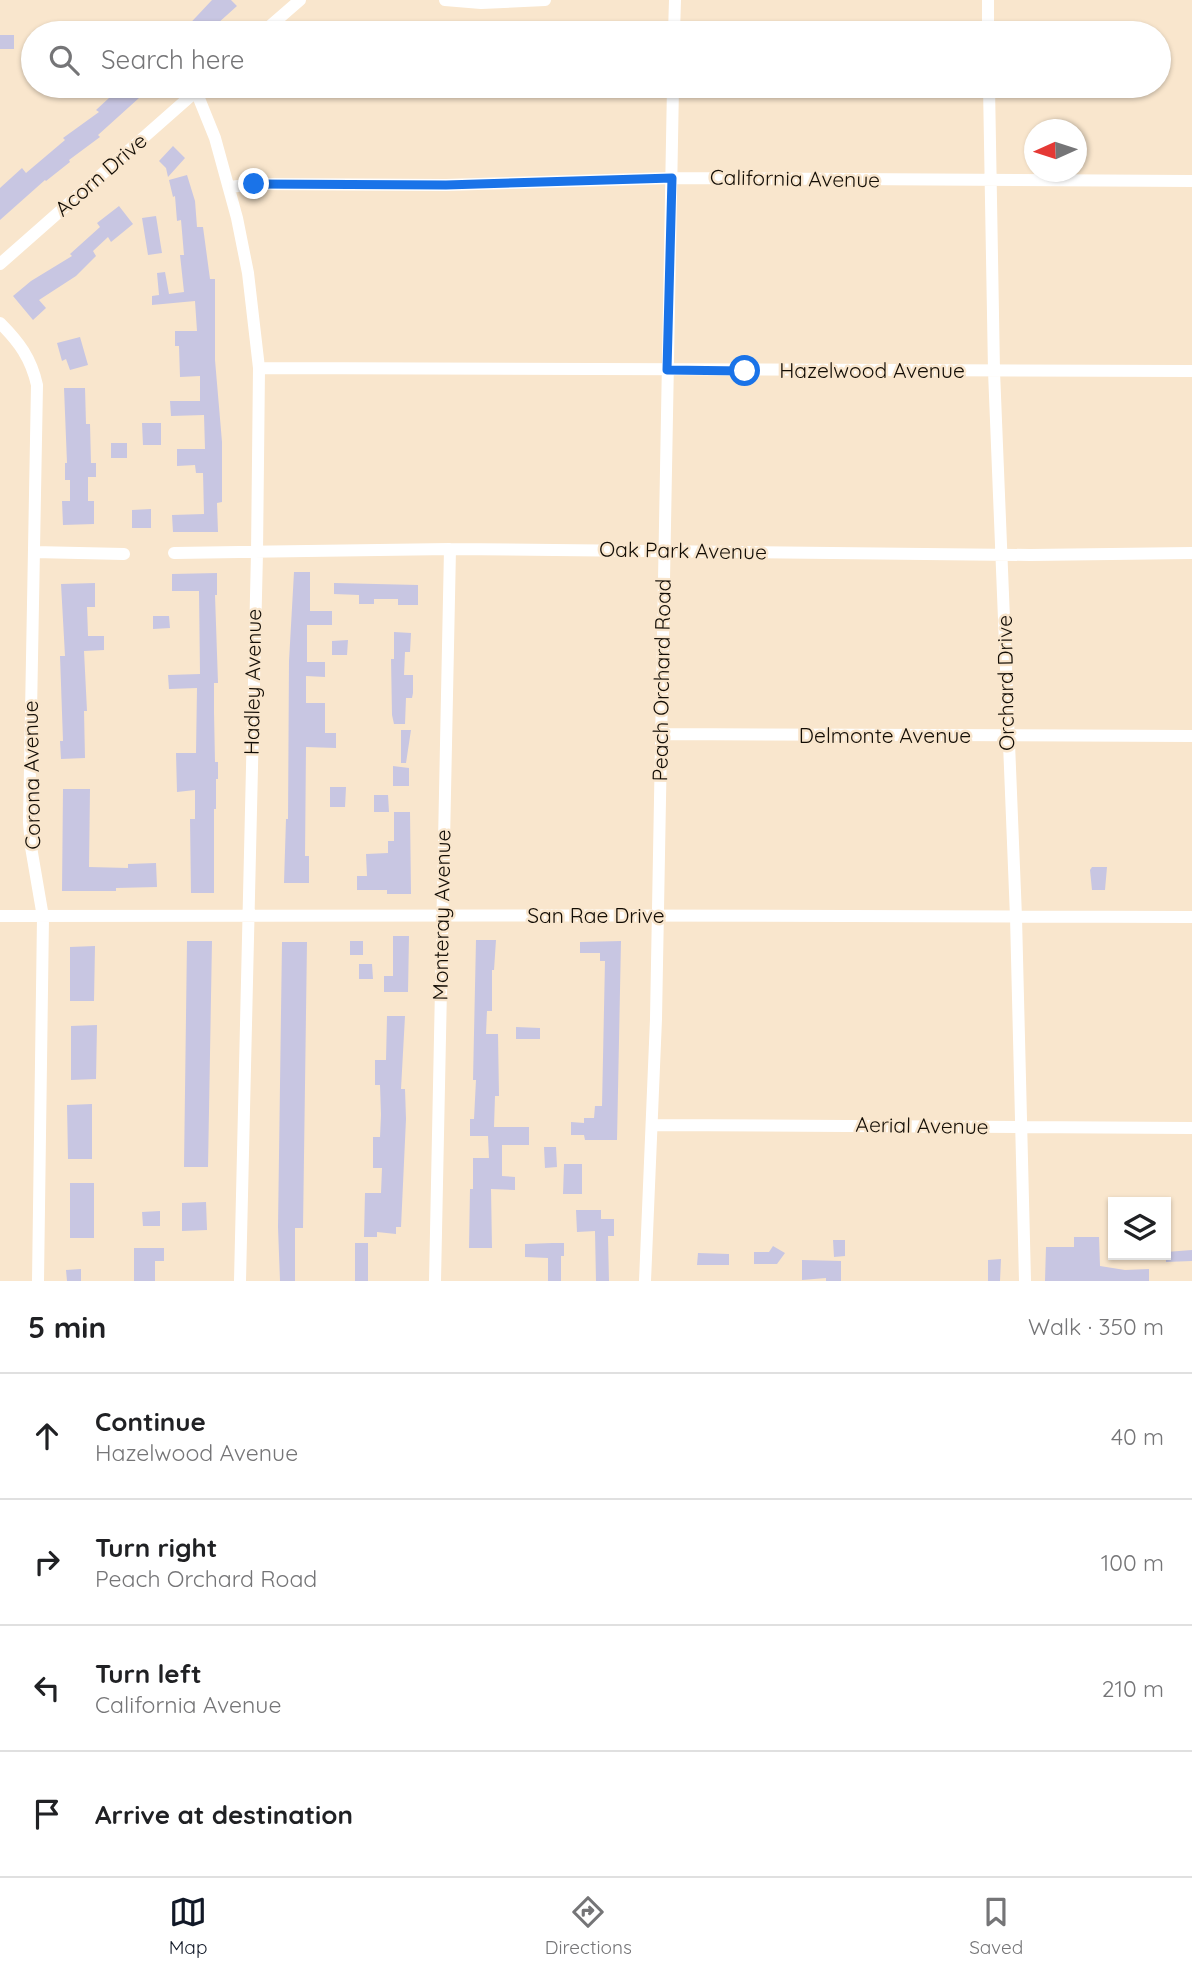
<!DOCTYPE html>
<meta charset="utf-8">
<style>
:root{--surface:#fff;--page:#f2f2f2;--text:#202124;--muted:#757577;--line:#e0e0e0;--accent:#111827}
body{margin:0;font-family:Quicksand,sans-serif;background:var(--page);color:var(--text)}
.controls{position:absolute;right:21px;bottom:21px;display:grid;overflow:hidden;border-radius:0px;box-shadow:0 2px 5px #0004}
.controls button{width:63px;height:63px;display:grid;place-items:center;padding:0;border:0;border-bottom:2px solid var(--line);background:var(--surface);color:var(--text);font:35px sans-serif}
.compass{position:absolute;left:1024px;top:119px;width:63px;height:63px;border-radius:50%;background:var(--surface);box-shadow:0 2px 5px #0004;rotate:267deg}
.stop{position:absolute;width:21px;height:21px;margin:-16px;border:5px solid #1a73e8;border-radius:50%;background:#fff}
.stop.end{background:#1a73e8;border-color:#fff;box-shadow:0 2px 7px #0008}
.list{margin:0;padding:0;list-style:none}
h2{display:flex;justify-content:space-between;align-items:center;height:91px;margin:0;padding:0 28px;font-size:30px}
h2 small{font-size:23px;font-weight:400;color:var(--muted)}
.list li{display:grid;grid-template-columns:46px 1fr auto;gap:21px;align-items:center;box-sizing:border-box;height:126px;padding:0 28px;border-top:2px solid var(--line)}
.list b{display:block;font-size:26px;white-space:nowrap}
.list p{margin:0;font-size:23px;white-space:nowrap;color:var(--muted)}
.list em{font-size:23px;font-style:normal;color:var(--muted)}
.icon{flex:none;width:38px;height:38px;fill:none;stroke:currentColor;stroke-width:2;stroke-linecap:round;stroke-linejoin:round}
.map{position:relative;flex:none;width:1192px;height:1281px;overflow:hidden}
.search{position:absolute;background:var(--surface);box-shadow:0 2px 5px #0004;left:21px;right:21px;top:21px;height:77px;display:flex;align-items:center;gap:18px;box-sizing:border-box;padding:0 24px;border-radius:38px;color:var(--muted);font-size:26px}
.sheet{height:595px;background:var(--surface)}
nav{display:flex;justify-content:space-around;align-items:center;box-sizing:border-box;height:98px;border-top:2px solid var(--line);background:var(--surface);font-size:19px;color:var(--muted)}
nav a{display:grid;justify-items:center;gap:4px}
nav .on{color:var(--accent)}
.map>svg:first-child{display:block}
.building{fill:#c8c6e2}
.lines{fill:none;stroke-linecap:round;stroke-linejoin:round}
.street{stroke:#fff;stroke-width:12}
.route{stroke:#1a73e8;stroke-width:9}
.labels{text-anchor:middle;stroke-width:5;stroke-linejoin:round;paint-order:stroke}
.street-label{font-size:21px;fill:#130d05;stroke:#f9e6cd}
</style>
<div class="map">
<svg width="1192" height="1281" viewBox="0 0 1192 1281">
<rect width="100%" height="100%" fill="#f9e6cd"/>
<!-- building -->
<path class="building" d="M 212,0 L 231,0 L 237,6 L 207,33 L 181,33 Z
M 0,35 L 14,35 L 14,49 L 0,49 Z
M 122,86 L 127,86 L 139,98 L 98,135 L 100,137 L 69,160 L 70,162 L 46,181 L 45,180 L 0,220 L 0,188 L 22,168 L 26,173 L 65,140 L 63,138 L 99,112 L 96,110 Z
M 173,146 L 185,158 L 168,177 L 166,168 L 159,161 Z
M 187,175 L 195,201 L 197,227 L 203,227 L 210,279 L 215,279 L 215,360 L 222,442 L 222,502 L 217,503 L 218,532 L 173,532 L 172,515 L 204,514 L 203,473 L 196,473 L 195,465 L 177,466 L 177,449 L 205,449 L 204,415 L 171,416 L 170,401 L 200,401 L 200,376 L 180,377 L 179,346 L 175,346 L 175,331 L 197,331 L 195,301 L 152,305 L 152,296 L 159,295 L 157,273 L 165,272 L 169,294 L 184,292 L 180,255 L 184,255 L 181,220 L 177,221 L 175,196 L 173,197 L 169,180 Z
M 119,206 L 133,224 L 111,242 L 108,237 L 93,251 L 96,256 L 76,276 L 39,300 L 46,308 L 33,320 L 13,296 L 31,281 L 72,256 L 70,254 L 100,227 L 97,223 Z
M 156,216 L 162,253 L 148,255 L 142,218 Z
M 80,337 L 88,365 L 70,370 L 66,359 L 62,361 L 57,343 Z
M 64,388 L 85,388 L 86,424 L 90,424 L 91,463 L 96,463 L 96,477 L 88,477 L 88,501 L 94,501 L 94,524 L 63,525 L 62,501 L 70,501 L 70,480 L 65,480 L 65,463 L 67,463 Z
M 142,423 L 161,423 L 161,445 L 143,445 Z
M 111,443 L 127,443 L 127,458 L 111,458 Z
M 151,509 L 151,528 L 132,528 L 132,510 Z
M 294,572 L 310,572 L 310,611 L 332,611 L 332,625 L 307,625 L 307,662 L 325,662 L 325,677 L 306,676 L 306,703 L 325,703 L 325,733 L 336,733 L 336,748 L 306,747 L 305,856 L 309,856 L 309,883 L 284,883 L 286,819 L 288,819 L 289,661 Z
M 217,573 L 217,595 L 215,595 L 218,683 L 214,683 L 214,712 L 215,762 L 218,762 L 218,779 L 216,779 L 216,809 L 214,809 L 214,893 L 191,893 L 190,819 L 195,819 L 195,790 L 177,792 L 176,753 L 196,753 L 197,688 L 169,689 L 168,675 L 200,674 L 199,591 L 172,591 L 172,574 Z
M 95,583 L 95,607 L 87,607 L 88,636 L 104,636 L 104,650 L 84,651 L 87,711 L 84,711 L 85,758 L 61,759 L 60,741 L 63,741 L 60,656 L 65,656 L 61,584 Z
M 334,583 L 418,585 L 418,605 L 398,605 L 398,599 L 374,599 L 374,604 L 359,604 L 359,595 L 334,594 Z
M 153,616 L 169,616 L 170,628 L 153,629 Z
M 394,632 L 411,633 L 410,652 L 405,652 L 404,675 L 413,675 L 413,693 L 412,698 L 406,698 L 405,724 L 394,724 L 392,715 L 391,659 L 394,659 Z
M 348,640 L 347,655 L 332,655 L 332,641 Z
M 401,730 L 411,730 L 406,763 L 401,763 Z
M 393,766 L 409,768 L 409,786 L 393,786 Z
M 330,787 L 346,787 L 345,807 L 330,807 Z
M 63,789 L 90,789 L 89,867 L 128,868 L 128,864 L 156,863 L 157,887 L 116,888 L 116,891 L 62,891 Z
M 374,795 L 388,795 L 389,812 L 374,812 Z
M 394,812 L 410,812 L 411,894 L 387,894 L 387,890 L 357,890 L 357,876 L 367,876 L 366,854 L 388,853 L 388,841 L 394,841 Z
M 1092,867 L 1107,867 L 1105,890 L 1092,890 L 1090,870 Z
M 393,936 L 409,936 L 408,992 L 384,992 L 384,976 L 393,976 Z
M 476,940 L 496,940 L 494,970 L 492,970 L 492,1011 L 487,1011 L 486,1034 L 498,1034 L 499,1096 L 495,1096 L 494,1127 L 529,1127 L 529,1145 L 502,1145 L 502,1176 L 515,1177 L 515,1190 L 491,1189 L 492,1248 L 469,1248 L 470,1189 L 473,1189 L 473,1158 L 489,1158 L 488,1136 L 470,1136 L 470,1119 L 474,1119 L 476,1080 L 473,1080 Z
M 187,941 L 212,941 L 208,1167 L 184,1167 Z
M 350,941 L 363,941 L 363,955 L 350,955 Z
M 621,941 L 617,1140 L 585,1140 L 584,1135 L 571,1135 L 571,1122 L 584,1123 L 584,1118 L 594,1118 L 595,1106 L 602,1106 L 605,961 L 600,961 L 600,953 L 580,953 L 580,942 Z
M 282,942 L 307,942 L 303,1228 L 295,1228 L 295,1281 L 280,1281 L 278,1227 Z
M 95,946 L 94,1001 L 70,1001 L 70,947 Z
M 359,964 L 372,964 L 373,979 L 359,979 Z
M 387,1016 L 405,1016 L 401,1089 L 405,1089 L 406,1119 L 401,1227 L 396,1227 L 396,1234 L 377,1232 L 377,1237 L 364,1237 L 365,1193 L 381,1193 L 382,1168 L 373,1168 L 373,1137 L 380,1137 L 381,1115 L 380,1085 L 375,1085 L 375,1060 L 386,1060 Z
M 97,1025 L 96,1079 L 71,1080 L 71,1026 Z
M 516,1027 L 540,1028 L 540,1039 L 516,1039 Z
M 92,1104 L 92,1159 L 68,1159 L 67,1105 Z
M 544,1147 L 556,1147 L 557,1167 L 545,1168 Z
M 564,1164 L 582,1164 L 582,1194 L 563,1194 Z
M 70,1183 L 94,1183 L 94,1238 L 70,1238 Z
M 206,1202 L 207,1230 L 182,1231 L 182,1203 Z
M 576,1210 L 601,1210 L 601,1219 L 614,1219 L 614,1236 L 608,1236 L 609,1281 L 596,1281 L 595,1231 L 577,1232 Z
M 160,1211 L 160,1226 L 143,1226 L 142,1212 Z
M 1074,1237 L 1099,1237 L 1100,1266 L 1125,1270 L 1149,1269 L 1149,1281 L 1045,1281 L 1046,1247 L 1074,1247 Z
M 833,1240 L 845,1240 L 845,1256 L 834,1257 Z
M 355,1243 L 368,1243 L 368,1281 L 355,1281 Z
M 552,1243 L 564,1243 L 564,1256 L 561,1256 L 561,1281 L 548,1281 L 548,1258 L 525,1257 L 525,1244 Z
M 773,1246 L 785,1253 L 777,1264 L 754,1264 L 754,1252 L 769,1252 Z
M 134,1248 L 164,1248 L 164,1261 L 155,1261 L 155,1281 L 134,1281 Z
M 1192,1250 L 1192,1261 L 1166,1262 L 1166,1252 Z
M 698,1253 L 729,1254 L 729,1265 L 697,1265 Z
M 1001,1259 L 1000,1281 L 988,1281 L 988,1260 Z
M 802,1260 L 841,1261 L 841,1281 L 826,1281 L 826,1278 L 802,1280 Z
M 81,1269 L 81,1281 L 67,1281 L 66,1270 Z"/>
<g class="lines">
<!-- street -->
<path class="street" d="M 445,0 L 481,3 L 545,0
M 988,0 L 988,33
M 262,33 L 300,0
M 674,33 L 675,0
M 989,86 L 994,371 L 1016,917 L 1025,1281
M 196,91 L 215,138 L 237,218 L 248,273 L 259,368 L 257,553 L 240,1281
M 230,187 L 254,184 L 446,185 L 672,178 L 1192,181
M 0,264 L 202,86
M 0,323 C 19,342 31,358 37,385 L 29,822 L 31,847 L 43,917 L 38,1281
M 259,368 L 1192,371
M 34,552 L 124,554
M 174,553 L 450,549 L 1030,555 L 1192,553
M 661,734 L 1192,736
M 0,916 C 397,917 795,913 1192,917
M 652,1125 L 1192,1128
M 435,1281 L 450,549
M 645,1281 L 656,1019 L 673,86"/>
</g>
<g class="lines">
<!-- route -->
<path class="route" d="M 254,184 L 446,185 L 672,178 L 667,370 L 745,371"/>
</g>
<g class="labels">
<!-- street labels -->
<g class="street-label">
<text transform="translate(101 175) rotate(-41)" y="7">Acorn Drive</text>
<text transform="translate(795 179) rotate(1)" y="7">California Avenue</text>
<text x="872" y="378">Hazelwood Avenue</text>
<text transform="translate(683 551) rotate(1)" y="7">Oak Park Avenue</text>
<text transform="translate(662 680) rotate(-89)" y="7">Peach Orchard Road</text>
<text transform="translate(253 682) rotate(-89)" y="7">Hadley Avenue</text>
<text transform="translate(1006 683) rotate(-91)" y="7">Orchard Drive</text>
<text x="885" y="743">Delmonte Avenue</text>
<text transform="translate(32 775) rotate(-91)" y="7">Corona Avenue</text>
<text transform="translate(442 915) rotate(-89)" y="7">Monteray Avenue</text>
<text x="596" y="923">San Rae Drive</text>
<text transform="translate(922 1126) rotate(1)" y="7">Aerial Avenue</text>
</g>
</g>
</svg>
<div class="controls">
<button><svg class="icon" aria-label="layers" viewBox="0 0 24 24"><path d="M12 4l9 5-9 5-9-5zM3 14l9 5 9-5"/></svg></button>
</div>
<svg class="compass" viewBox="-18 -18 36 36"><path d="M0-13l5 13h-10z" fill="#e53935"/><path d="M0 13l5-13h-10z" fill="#757577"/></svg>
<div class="stop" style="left:745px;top:371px"></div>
<div class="stop end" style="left:254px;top:184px"></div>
<div class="search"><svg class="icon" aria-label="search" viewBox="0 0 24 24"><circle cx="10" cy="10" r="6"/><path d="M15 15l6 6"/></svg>Search here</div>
</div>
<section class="sheet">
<h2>5 min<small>Walk · 350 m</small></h2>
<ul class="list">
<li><svg class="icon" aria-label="ahead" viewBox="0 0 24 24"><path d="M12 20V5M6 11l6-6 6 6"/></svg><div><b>Continue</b><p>Hazelwood Avenue</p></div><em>40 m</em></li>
<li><svg class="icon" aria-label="right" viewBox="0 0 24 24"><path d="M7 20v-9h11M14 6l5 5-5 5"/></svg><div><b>Turn right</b><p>Peach Orchard Road</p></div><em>100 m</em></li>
<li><svg class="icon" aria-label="left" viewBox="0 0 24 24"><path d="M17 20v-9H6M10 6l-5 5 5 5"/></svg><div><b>Turn left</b><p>California Avenue</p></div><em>210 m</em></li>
<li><svg class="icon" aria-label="arrive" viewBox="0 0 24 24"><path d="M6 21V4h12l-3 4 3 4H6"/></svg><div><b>Arrive at destination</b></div></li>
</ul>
</section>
<nav>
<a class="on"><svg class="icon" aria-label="map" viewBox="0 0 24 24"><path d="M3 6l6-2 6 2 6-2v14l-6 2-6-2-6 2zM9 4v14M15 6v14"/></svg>Map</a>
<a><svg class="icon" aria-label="directions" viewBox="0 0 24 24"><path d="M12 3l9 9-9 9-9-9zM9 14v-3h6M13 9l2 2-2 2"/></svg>Directions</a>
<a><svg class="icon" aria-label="saved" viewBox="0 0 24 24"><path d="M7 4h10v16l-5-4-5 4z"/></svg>Saved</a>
</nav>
